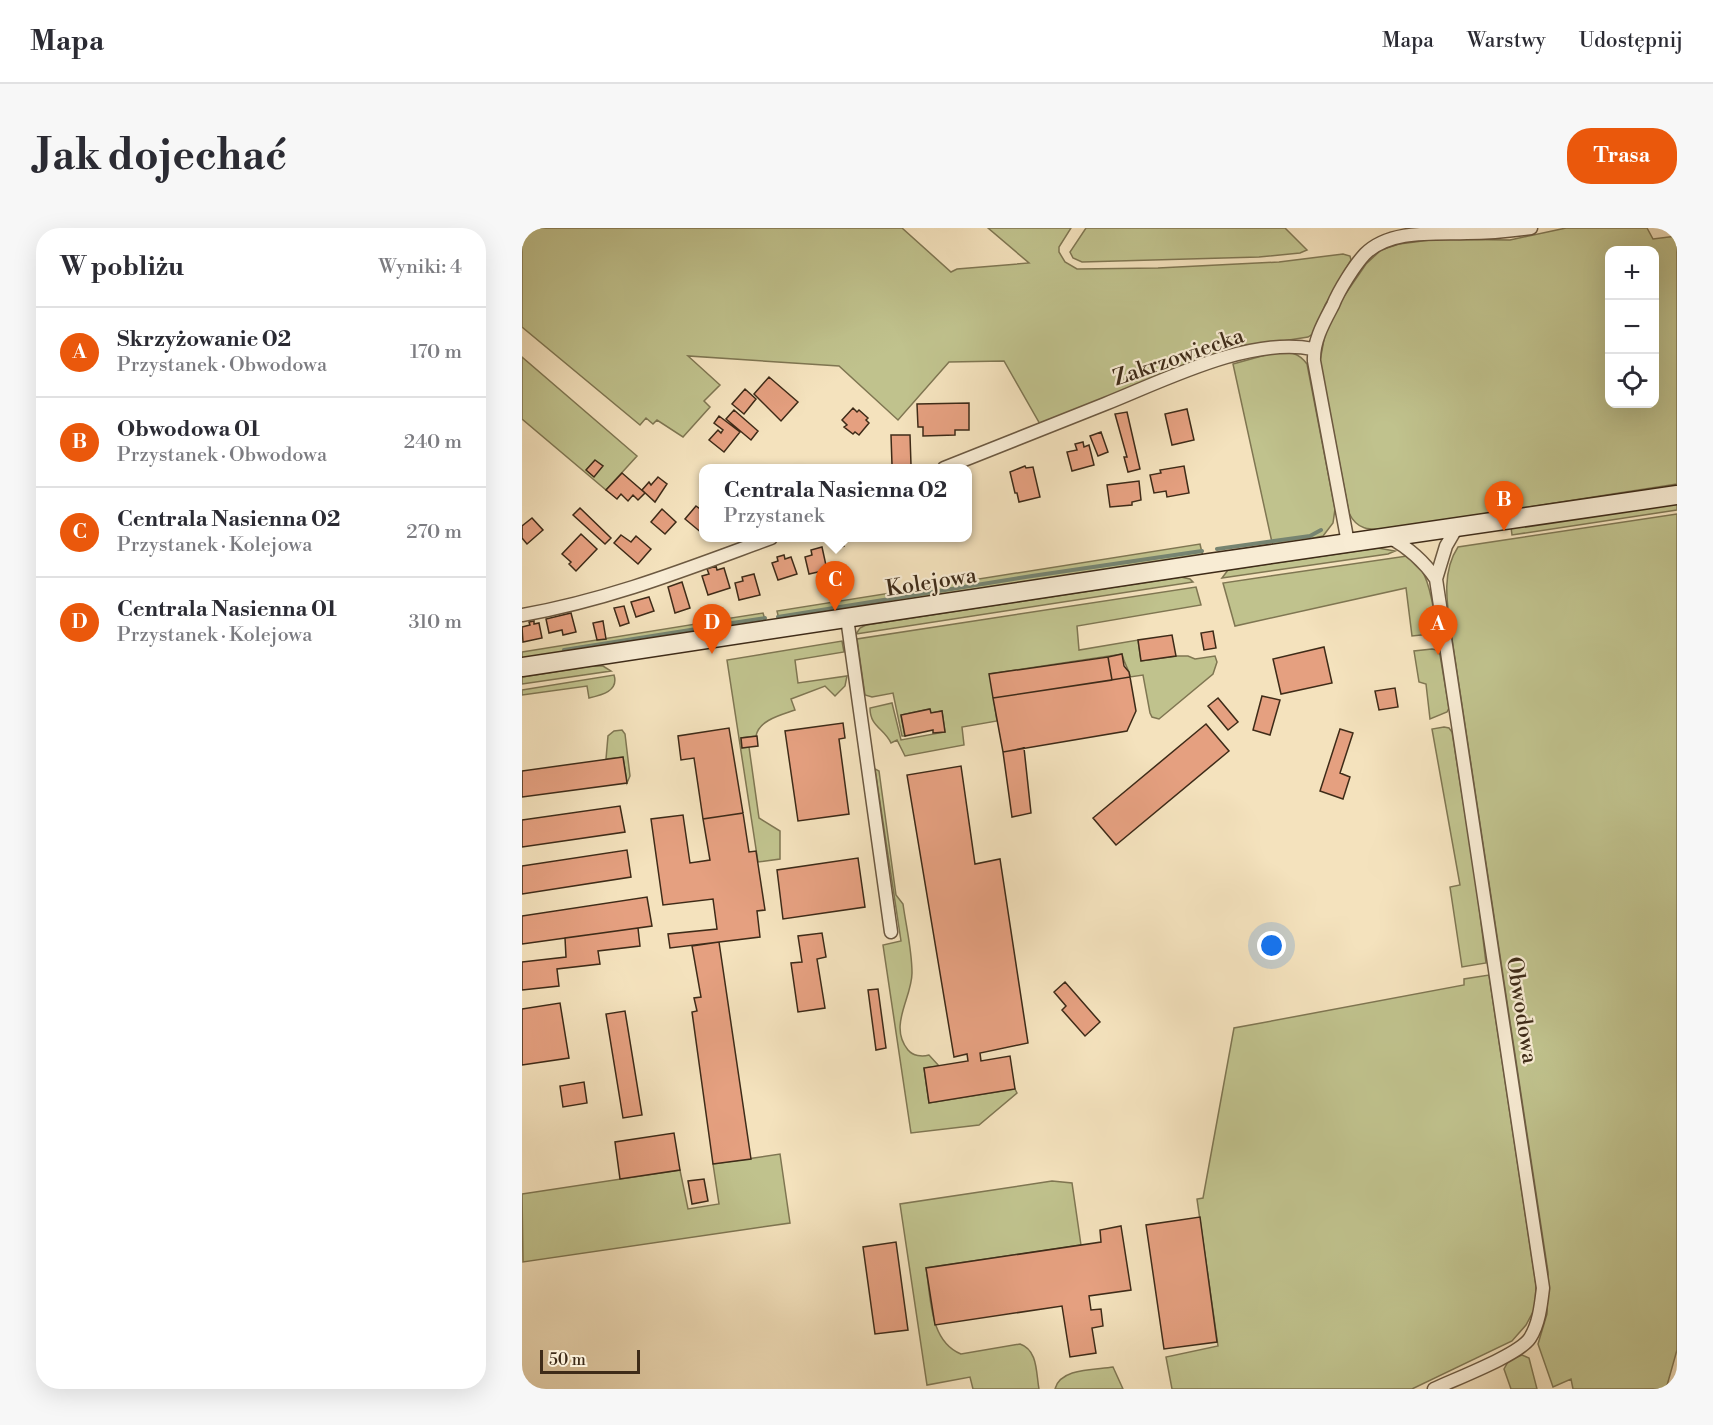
<!DOCTYPE html>
<html lang="pl">
<meta charset="utf-8">
<style>
:root{--surface:#fff;--page:#f7f7f7;--text:#2b2b33;--muted:#7c7c81;--line:#e1e1e2;--accent:#ea580c}
body{margin:0;font-family:"Libre Bodoni",serif;background:var(--page);color:var(--text)}
.controls{position:absolute;right:18px;top:18px;display:grid;overflow:hidden;border-radius:12px;box-shadow:0 6px 24px #0002}
.controls button{width:54px;height:54px;display:grid;place-items:center;padding:0;border:0;border-bottom:2px solid var(--line);background:var(--surface);color:var(--text);font:30px sans-serif}
.scale{position:absolute;left:18px;bottom:15px;width:100px;box-sizing:border-box;padding-left:6px;border:3px solid #3e2b18;border-top:0;font-size:16px;line-height:21px;white-space:nowrap;color:#3e2b18;-webkit-text-stroke:4px #f8ecd4;paint-order:stroke}
.you{position:absolute;left:750px;top:718px;width:21px;height:21px;margin:-15px;border:4px solid #fff;border-radius:50%;background:#1a73e8;box-shadow:0 0 0 9px #1a73e833}
.badge{display:grid;place-items:center;width:39px;height:39px;border-radius:50%;background:var(--accent);color:#fff;font-size:20px;font-weight:700}
.pin{position:absolute;translate:-50% -50px;filter:drop-shadow(0 2px 3px #0008)}
.pin::after{content:'';position:absolute;top:32px;width:21px;height:18px;background:inherit;clip-path:polygon(0 0,100% 0,50% 100%)}
.popup{position:absolute;left:177px;top:236px;width:273px;height:78px;box-sizing:border-box;display:grid;place-content:center;border-radius:12px;background:var(--surface);filter:drop-shadow(0 2px 4px #0005);font-size:20px;white-space:nowrap;color:var(--muted)}
.popup b{font-size:22px;color:var(--text)}
.popup::after{content:'';position:absolute;left:50%;top:100%;margin-left:-12px;border:12px solid transparent;border-top-color:var(--surface)}
.list{margin:0;padding:0;list-style:none}
h2{display:flex;justify-content:space-between;align-items:center;height:78px;margin:0;padding:0 24px;font-size:26px}
h2 small{font-size:20px;font-weight:400;color:var(--muted)}
.list li{display:grid;grid-template-columns:39px 1fr auto;gap:18px;align-items:center;box-sizing:border-box;height:90px;padding:0 24px;border-top:2px solid var(--line)}
.list b{display:block;font-size:22px;white-space:nowrap}
.list p{margin:0;font-size:20px;white-space:nowrap;color:var(--muted)}
.list em{font-size:20px;font-style:normal;color:var(--muted)}
.icon{flex:none;width:33px;height:33px;fill:none;stroke:currentColor;stroke-width:2;stroke-linecap:round;stroke-linejoin:round}
.map{position:relative;flex:none;width:1155px;height:1161px;overflow:hidden;border-radius:24px}
header{display:flex;align-items:center;gap:36px;box-sizing:border-box;height:84px;padding:0 30px;background:var(--surface);border-bottom:2px solid var(--line)}
header strong{font-size:28px}
nav{display:flex;gap:33px;margin-inline-start:auto;font-size:21px}
.intro{display:flex;align-items:center;justify-content:space-between;box-sizing:border-box;height:144px;padding:0 36px}
h1{margin:0;font-size:42px}
.button{padding:15px 27px;border-radius:24px;background:var(--accent);color:#fff;font-size:21px;font-weight:700}
main{display:flex;gap:36px;padding:0 36px}
aside{flex:1;background:var(--surface);border-radius:24px;box-shadow:0 6px 24px #0002}
.map>svg:first-child{display:block}
.green{fill:#c0c28d;stroke:#7f7652;stroke-width:1.5;fill-rule:evenodd}
.lines{fill:none;stroke-linecap:round;stroke-linejoin:round}
.stream{stroke:#768471;stroke-width:4}
.building{fill:#e5a080;stroke:#3e2b18;stroke-width:1.5}
.street-casing{stroke:#6c5941;stroke-width:15}
.secondary-casing{stroke:#3e2b18;stroke-width:21}
.street{stroke:#f8ecd4;stroke-width:12}
.secondary{stroke:#f8ecd4;stroke-width:18}
.labels{text-anchor:middle;stroke-width:4.5;stroke-linejoin:round;paint-order:stroke}
.street-label{font-size:22px;fill:#3e2b18;stroke:#f8ecd4}
</style>
<header>
<strong>Mapa</strong>
<nav><a>Mapa</a><a>Warstwy</a><a>Udostępnij</a></nav>
</header>
<div class="intro"><h1>Jak dojechać</h1><a class="button">Trasa</a></div>
<main>
<aside>
<h2>W pobliżu<small>Wyniki: 4</small></h2>
<ul class="list">
<li><span class="badge">A</span><div><b>Skrzyżowanie 02</b><p>Przystanek · Obwodowa</p></div><em>170 m</em></li>
<li><span class="badge">B</span><div><b>Obwodowa 01</b><p>Przystanek · Obwodowa</p></div><em>240 m</em></li>
<li><span class="badge">C</span><div><b>Centrala Nasienna 02</b><p>Przystanek · Kolejowa</p></div><em>270 m</em></li>
<li><span class="badge">D</span><div><b>Centrala Nasienna 01</b><p>Przystanek · Kolejowa</p></div><em>310 m</em></li>
</ul>
</aside>
<div class="map">
<svg width="1155" height="1161" viewBox="0 0 1155 1161">
<rect width="100%" height="100%" fill="#f4e2bd"/>
<filter id="stains"><feTurbulence type="fractalNoise" baseFrequency=".00333" numOctaves="4"/><feColorMatrix values="0 0 0 0 .2 0 0 0 0 .09 0 0 0 0 .02 0 0 0 .5 -.17"/></filter>
<radialGradient id="worn" r=".72"><stop offset=".6" stop-color="#630" stop-opacity="0"/><stop offset="1" stop-color="#630" stop-opacity=".3"/></radialGradient>
<!-- green -->
<path class="green" d="M 0,0 L 380,0 L 429,44 L 435,41 L 507,35 L 466,0 L 549,0 L 537,19 L 537,24 L 543,34 L 555,41 L 636,40 L 757,34 L 821,26 L 828,28 L 829,32 L 803,77 L 792,105 L 786,109 L 728,118 L 518,196 L 482,133 L 427,134 L 376,192 L 317,138 L 166,128 L 198,157 L 182,173 L 188,179 L 161,209 L 135,192 L 131,196 L 124,190 L 118,197 L 0,99 Z
M 564,0 L 763,0 L 785,22 L 778,25 L 737,29 L 560,34 L 551,30 L 548,24 Z
M 1044,0 L 1125,0 L 1131,11 L 1155,8 L 1155,256 L 864,301 C 847,302 835,302 827,285 L 798,133 L 803,106 L 820,71 L 844,36 L 859,22 L 877,16 L 916,11 L 988,12 ZM 1088,22 L 1132,22 L 1132,176 L 1088,176 Z
M 754,124 C 768,124 776,124 785,136 L 813,281 L 811,295 L 801,308 L 751,319 L 711,136 Z
M 0,129 L 115,228 L 84,262 L 0,191 Z
M 1155,275 L 1155,282 L 990,307 L 989,299 Z
M 1155,286 L 1155,1122 L 1144,1161 L 1051,1161 L 1049,1151 L 1031,1159 L 1016,1116 L 1025,1086 L 1026,1044 L 930,411 C 926,381 918,346 936,319 Z
M 678,316 L 681,329 L 362,378 L 361,374 L 267,389 L 267,391 L 257,391 L 255,383 Z
M 856,320 L 873,323 L 866,326 L 700,350 L 706,342 Z
M 885,328 C 890,332 896,336 899,341 C 907,353 915,389 912,403 L 909,406 L 890,408 L 884,360 L 713,398 L 701,355 Z
M 659,349 L 668,351 L 671,354 L 334,406 L 338,400 L 344,397 Z
M 674,359 L 679,377 L 555,398 L 557,422 L 616,412 L 619,433 L 654,428 L 666,428 L 673,431 L 693,428 L 695,434 L 691,446 L 637,491 L 630,489 L 628,485 L 621,447 L 608,449 C 607,441 602,436 600,426 L 468,446 L 475,493 L 440,499 L 442,517 L 383,528 L 375,512 L 369,515 C 362,500 348,499 348,480 L 370,475 L 379,512 L 423,504 L 420,483 L 409,485 L 407,481 L 379,487 L 383,508 L 380,508 L 371,465 L 350,469 L 343,467 L 335,411 Z
M 241,385 L 244,395 L 198,403 L 196,392 Z
M 186,394 L 187,403 L 0,432 L 0,424 Z
M 320,413 L 322,424 L 273,432 L 276,455 L 325,448 L 323,458 L 313,468 L 303,458 L 269,471 L 273,482 C 259,487 237,492 234,508 L 219,510 L 220,520 L 227,519 L 237,590 L 258,603 L 258,631 L 236,634 L 205,432 Z
M 910,421 L 915,422 L 918,427 L 927,480 L 925,484 L 908,491 L 904,456 L 897,454 L 892,423 Z
M 70,438 L 81,438 L 89,443 L 0,456 L 0,449 Z
M 92,447 C 97,463 80,467 67,470 L 65,458 L 0,467 L 0,462 Z
M 922,499 L 927,500 L 930,504 L 954,654 L 964,735 L 940,739 L 928,659 L 938,657 L 910,501 Z
M 100,502 L 103,506 L 108,548 L 105,555 L 101,529 L 84,531 L 86,508 L 92,503 Z
M 353,541 L 357,543 L 374,667 L 381,676 C 384,698 390,722 390,745 C 390,770 366,798 386,822 C 391,828 400,829 407,827 L 417,838 L 402,840 L 407,875 L 493,861 L 495,865 L 457,897 L 389,905 L 361,717 L 379,713 Z
M 967,747 L 1014,1057 L 1013,1080 L 1004,1097 L 990,1113 L 890,1161 L 650,1161 L 644,1129 L 696,1118 L 675,971 L 681,970 L 712,800 L 942,757 L 942,751 Z
M 258,926 L 268,995 L 1,1034 L 0,966 L 158,942 L 166,981 L 197,976 L 191,936 Z
M 530,953 L 550,955 L 559,1017 L 404,1040 C 409,1069 407,1113 439,1126 L 498,1116 C 516,1122 514,1145 517,1161 L 451,1161 L 448,1149 L 405,1157 L 378,976 Z
M 1000,1127 L 1007,1130 L 1015,1161 L 989,1161 L 982,1141 L 987,1132 Z
M 591,1139 L 601,1161 L 533,1161 C 538,1140 573,1142 591,1139 Z"/>
<g class="lines">
<!-- stream -->
<path class="stream" d="M 695,321 L 788,308 L 799,302
M 256,389 L 510,348 L 680,323
M 197,397 L 243,390
M 42,422 L 181,400"/>
</g>
<!-- building -->
<path class="building" d="M 247,149 L 276,174 L 259,193 L 232,166 Z
M 223,161 L 234,171 L 222,186 L 210,176 Z
M 447,175 L 447,202 L 433,202 L 433,207 L 401,208 L 401,199 L 396,199 L 395,176 Z
M 331,180 L 335,184 L 337,182 L 346,190 L 344,192 L 347,195 L 337,207 L 333,204 L 331,206 L 322,199 L 325,197 L 320,192 Z
M 665,181 L 672,212 L 650,217 L 643,186 Z
M 212,182 L 236,203 L 229,212 L 204,191 Z
M 605,184 L 618,241 L 606,244 L 602,229 L 605,229 L 593,186 Z
M 197,188 L 218,204 L 202,224 L 187,212 L 196,202 L 199,205 L 201,202 L 192,195 Z
M 579,204 L 586,224 L 576,228 L 568,208 Z
M 369,207 L 388,207 L 389,237 L 370,237 Z
M 561,214 L 562,219 L 567,217 L 572,237 L 550,243 L 545,224 L 555,222 L 553,216 Z
M 73,232 L 81,238 L 72,249 L 64,242 Z
M 503,238 L 504,240 L 511,239 L 518,269 L 497,274 L 495,265 L 493,265 L 488,244 Z
M 662,238 L 667,265 L 645,269 L 644,263 L 632,265 L 628,247 L 639,245 L 638,242 Z
M 100,245 L 123,265 L 116,272 L 111,267 L 106,273 L 99,266 L 95,271 L 84,262 Z
M 136,249 L 145,256 L 133,274 L 120,262 L 127,254 L 129,257 Z
M 617,253 L 619,272 L 610,274 L 610,277 L 588,279 L 585,257 Z
M 174,278 L 181,283 L 181,306 L 163,291 Z
M 58,280 L 89,310 L 83,316 L 51,287 Z
M 140,281 L 154,294 L 143,306 L 129,294 Z
M 10,290 L 21,302 L 5,316 L 0,310 L 0,298 Z
M 59,306 L 75,321 L 54,343 L 47,336 L 49,334 L 40,326 Z
M 99,307 L 109,314 L 114,308 L 129,321 L 116,336 L 92,315 Z
M 307,310 L 318,310 L 322,318 L 312,322 Z
M 300,319 L 305,342 L 287,346 L 283,329 L 290,327 L 289,322 Z
M 262,327 L 263,331 L 269,329 L 275,346 L 256,352 L 250,335 L 256,333 L 255,329 Z
M 194,338 L 195,342 L 202,340 L 208,360 L 186,367 L 180,348 L 187,346 L 185,341 Z
M 232,346 L 238,367 L 217,372 L 213,355 L 221,353 L 220,349 Z
M 160,354 L 168,380 L 153,385 L 146,359 Z
M 127,369 L 132,383 L 114,389 L 109,374 Z
M 102,378 L 107,395 L 98,398 L 92,380 Z
M 49,385 L 54,404 L 41,407 L 40,402 L 27,405 L 24,391 Z
M 12,393 L 12,396 L 17,395 L 20,410 L 1,414 L 0,399 L 8,397 L 7,394 Z
M 81,393 L 84,411 L 75,412 L 71,395 Z
M 691,403 L 694,420 L 682,422 L 679,405 Z
M 650,407 L 654,428 L 619,433 L 616,412 Z
M 802,419 L 810,455 L 759,466 L 751,431 Z
M 600,426 L 602,438 L 607,444 L 608,449 L 590,452 L 586,429 Z
M 586,429 L 590,452 L 471,470 L 467,446 Z
M 608,449 L 614,483 L 605,503 L 481,524 L 471,470 Z
M 873,460 L 876,479 L 857,482 L 853,463 Z
M 740,468 L 758,472 L 748,507 L 731,502 Z
M 696,470 L 716,494 L 706,502 L 686,478 Z
M 408,481 L 409,485 L 420,483 L 423,504 L 411,505 L 411,502 L 383,508 L 379,487 Z
M 321,495 L 323,510 L 317,511 L 327,586 L 276,593 L 263,503 Z
M 684,496 L 707,523 L 594,617 L 571,590 Z
M 207,500 L 221,585 L 181,591 L 172,530 L 159,532 L 156,508 Z
M 818,501 L 831,505 L 818,545 L 828,549 L 821,571 L 798,563 Z
M 235,508 L 236,518 L 220,520 L 219,510 Z
M 502,520 L 509,585 L 490,589 L 481,524 Z
M 101,529 L 105,555 L 0,569 L 0,543 Z
M 439,538 L 453,636 L 478,631 L 506,815 L 458,825 L 459,833 L 488,828 L 493,861 L 407,875 L 402,840 L 446,833 L 445,826 L 432,829 L 385,547 Z
M 98,578 L 103,604 L 0,619 L 0,592 Z
M 221,585 L 227,624 L 234,623 L 243,682 L 235,683 L 238,709 L 148,720 L 146,706 L 195,701 L 191,671 L 141,677 L 129,591 L 161,587 L 168,635 L 188,632 L 181,591 Z
M 105,622 L 109,649 L 0,666 L 0,638 Z
M 336,630 L 343,679 L 261,691 L 255,642 Z
M 125,669 L 130,698 L 0,716 L 0,688 Z
M 116,700 L 118,718 L 76,723 L 78,736 L 35,741 L 37,758 L 0,762 L 0,734 L 44,729 L 43,710 Z
M 300,705 L 304,729 L 295,731 L 303,780 L 276,784 L 269,735 L 280,734 L 276,708 Z
M 197,714 L 229,931 L 191,936 L 170,784 L 175,783 L 172,770 L 179,769 L 170,718 Z
M 543,754 L 578,794 L 563,808 L 540,782 L 544,778 L 532,764 Z
M 356,761 L 364,820 L 354,822 L 346,762 Z
M 38,775 L 47,830 L 0,837 L 0,781 Z
M 103,783 L 120,887 L 101,890 L 84,786 Z
M 62,854 L 65,875 L 41,879 L 38,858 Z
M 152,905 L 158,942 L 98,951 L 93,914 Z
M 182,951 L 186,973 L 170,976 L 166,953 Z
M 678,989 L 695,1114 L 642,1121 L 624,997 Z
M 599,998 L 609,1062 L 567,1068 L 569,1082 L 579,1081 L 581,1098 L 570,1100 L 574,1125 L 548,1129 L 540,1078 L 413,1097 L 404,1040 L 579,1014 L 578,1002 Z
M 374,1014 L 386,1102 L 353,1106 L 341,1019 Z"/>
<g class="lines">
<defs>
<path id="street" d="M 422,240 C 475,219 529,198 583,176 C 641,153 728,108 791,121
M 867,309 C 887,320 901,332 914,351
M 826,315 L 792,133 C 791,113 802,94 811,77 C 817,62 832,38 843,26 C 868,1 913,6 945,5 C 967,5 988,3 1009,0
M 0,387 C 87,372 167,340 249,310
M 325,390 L 369,704
M 912,1161 C 933,1151 997,1127 1008,1110 C 1017,1096 1019,1077 1021,1060 L 914,351 L 924,318 L 935,299"/>
<path id="secondary" d="M 0,439 L 688,335 L 1155,267"/>
</defs>
<!-- street casing -->
<use href="#street" class="street-casing"/>
<!-- secondary casing -->
<use href="#secondary" class="secondary-casing"/>
<!-- street -->
<use href="#street" class="street"/>
<!-- secondary -->
<use href="#secondary" class="secondary"/>
</g>
<g class="labels">
<!-- street labels -->
<g class="street-label">
<text transform="translate(656 128) rotate(-19)" y="8">Zakrzowiecka</text>
<text transform="translate(409 353) rotate(-9)" y="8">Kolejowa</text>
<text transform="translate(1001 782) rotate(81)" y="8">Obwodowa</text>
</g>
</g>
<rect width="100%" height="100%" filter="url(#stains)"/>
<rect width="100%" height="100%" fill="url(#worn)"/>
</svg>
<div class="controls">
<button>+</button>
<button>−</button>
<button><svg class="icon" aria-label="locate" viewBox="0 0 24 24"><circle cx="12" cy="12" r="6"/><path d="M12 2v4M12 18v4M2 12h4M18 12h4"/></svg></button>
</div>
<div class="scale">50 m</div>
<div class="you"></div>
<div class="pin badge" style="left:916px;top:427px">A</div>
<div class="pin badge" style="left:982px;top:303px">B</div>
<div class="pin badge" style="left:313px;top:383px">C</div>
<div class="popup"><b>Centrala Nasienna 02</b>Przystanek</div>
<div class="pin badge" style="left:190px;top:426px">D</div>
</div>
</main>
